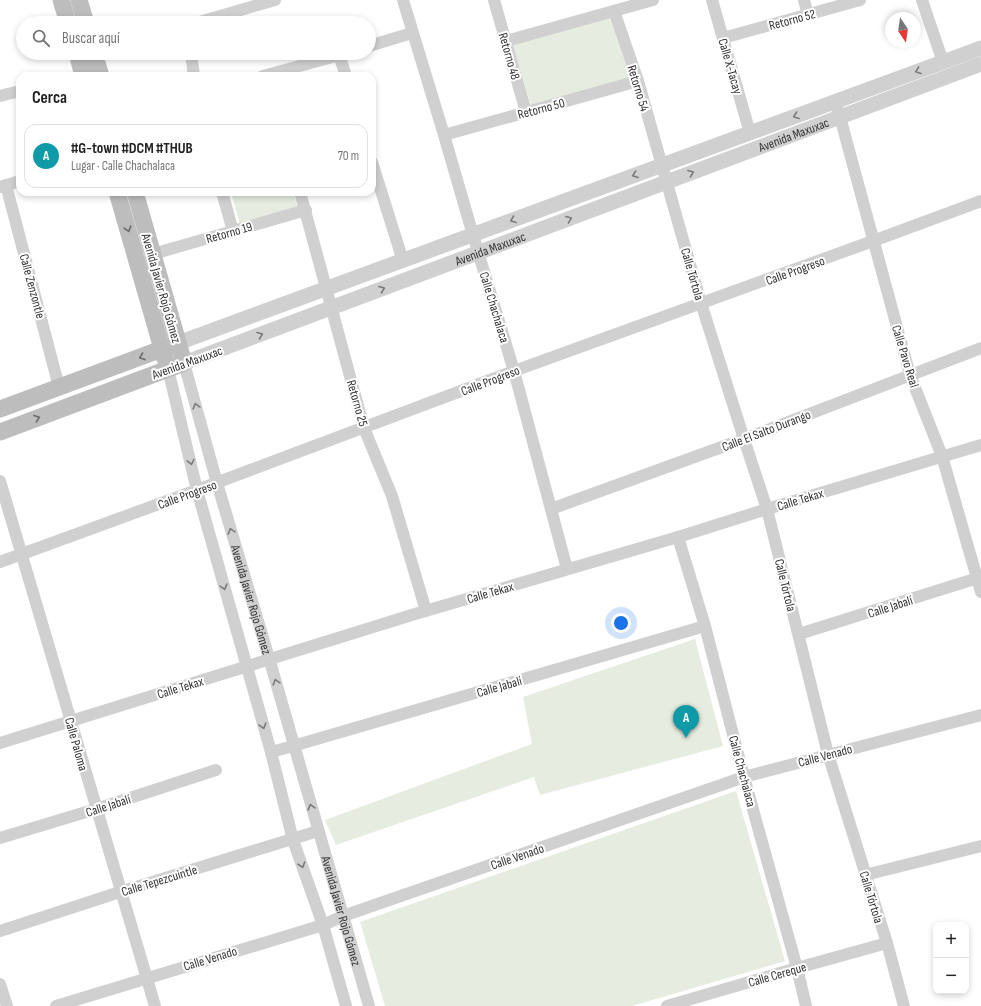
<!DOCTYPE html>
<html lang="es">
<meta charset="utf-8">
<style>
:root{--surface:#fff;--page:#f6f6f6;--text:#222;--muted:#767676;--line:#e0e0e0;--accent:#e63946}
body{margin:0;font-family:"Sofia Sans Condensed",sans-serif;background:var(--page);color:var(--text)}
.controls{position:absolute;right:12px;bottom:12px;display:grid;overflow:hidden;border-radius:8px;box-shadow:0 2px 6px #0003}
.controls button{width:36px;height:36px;display:grid;place-items:center;padding:0;border:0;border-bottom:1px solid var(--line);background:var(--surface);color:var(--text);font:20px sans-serif}
.compass{position:absolute;left:885px;top:12px;width:36px;height:36px;border-radius:50%;background:var(--surface);box-shadow:0 2px 6px #0003;rotate:167deg}
.you{position:absolute;left:621px;top:623px;width:14px;height:14px;margin:-10px;border:3px solid #fff;border-radius:50%;background:#1a73e8;box-shadow:0 0 0 6px #1a73e833}
.badge{display:grid;place-items:center;width:26px;height:26px;border-radius:50%;background:var(--accent);color:#fff;font-size:13px;font-weight:700}
.pin{position:absolute;translate:-50% -33px;filter:drop-shadow(0 1px 2px #0008)}
.pin::after{content:'';position:absolute;top:21px;width:14px;height:12px;background:inherit;clip-path:polygon(0 0,100% 0,50% 100%)}
.list{margin:0;padding:0;list-style:none}
h2{display:flex;justify-content:space-between;align-items:center;height:52px;margin:0;padding:0 16px;font-size:17px}
h2 small{font-size:13px;font-weight:400;color:var(--muted)}
.list li{display:grid;grid-template-columns:26px 1fr auto;gap:12px;align-items:center;box-sizing:border-box;height:64px;margin:0 8px 8px;padding:0 8px;border:1px solid var(--line);border-radius:12px}
.list b{display:block;font-size:15px;white-space:nowrap}
.list p{margin:0;font-size:13px;white-space:nowrap;color:var(--muted)}
.list em{font-size:13px;font-style:normal;color:var(--muted)}
.icon{flex:none;width:22px;height:22px;fill:none;stroke:currentColor;stroke-width:2;stroke-linecap:round;stroke-linejoin:round}
.map{position:relative;flex:none;width:981px;height:1006px;overflow:hidden}
.search{position:absolute;background:var(--surface);box-shadow:0 2px 6px #0003;left:16px;top:16px;width:360px;height:44px;display:flex;align-items:center;gap:10px;box-sizing:border-box;padding:0 14px;border-radius:22px;color:var(--muted);font-size:15px}
.panel{position:absolute;background:var(--surface);box-shadow:0 2px 6px #0003;left:16px;top:72px;width:360px;height:124px;border-radius:12px}
.map>svg:first-child{display:block}
.green{fill:#e6ecdf}
.lines{fill:none;stroke-linecap:round;stroke-linejoin:round}
.minor{stroke:#d0d0d0;stroke-width:12}
.tertiary{stroke:#d0d0d0;stroke-width:15}
.secondary{stroke:#bdbdbd;stroke-width:17}
.oneway{stroke:#7a7a7a}
.oneway2{stroke:#6a6a6a}
.labels{text-anchor:middle;stroke-width:4;stroke-linejoin:round;paint-order:stroke}
.street-label{font-size:13px;fill:#333;stroke:#fff}
</style>
<div class="map">
<svg width="981" height="1006" viewBox="0 0 981 1006">
<rect width="100%" height="100%" fill="#fff"/>
<!-- green -->
<path class="green" d="M 609,16 L 631,79 L 531,106 L 513,45 Z
M 231,192 L 293,192 L 298,209 L 240,225 Z
M 695,639 L 723,746 L 540,795 L 534,777 L 336,845 L 325,820 L 532,744 L 523,697 Z
M 736,791 L 785,961 L 632,1006 L 385,1006 L 360,922 Z"/>
<g class="lines">
<!-- minor -->
<g class="minor">
<path d="M 403,0 L 444,135 L 473,235 L 514,371 L 567,569"/>
<path d="M 494,0 L 526,112"/>
<path d="M 712,0 L 750,133"/>
<path d="M 804,0 L 808,15"/>
<path d="M 922,0 L 943,62"/>
<path d="M 614,11 L 638,81 L 701,303 L 744,439 L 767,509 L 828,754 L 887,943 L 904,1006"/>
<path d="M 196,23 L 275,0"/>
<path d="M 723,38 L 860,0"/>
<path d="M 506,41 L 653,0"/>
<path d="M 369,46 L 412,33"/>
<path d="M 191,53 L 194,76"/>
<path d="M 339,55 L 346,76"/>
<path d="M 263,76 L 347,53"/>
<path d="M 0,96 L 20,91"/>
<path d="M 835,102 L 840,117 L 910,375 L 942,456 L 981,592"/>
<path d="M 444,135 L 638,81"/>
<path d="M 372,162 L 403,261"/>
<path d="M 6,185 L 59,387"/>
<path d="M 0,187 L 20,181"/>
<path d="M 222,192 L 233,231"/>
<path d="M 300,192 L 364,428 L 392,496 L 426,611"/>
<path d="M 153,254 L 306,210"/>
<path id="s1" d="M 184,363 L 217,483 L 269,658 L 369,1006"/>
<path d="M 168,369 L 197,490 L 271,752 L 293,840 L 323,925 L 346,1006"/>
<path d="M 0,481 L 155,1006"/>
<path d="M 551,509 L 744,439 L 981,348"/>
<path d="M 678,537 L 705,626 L 744,777 L 797,968 L 806,1006"/>
<path d="M 0,562 L 208,486 L 514,371 L 873,241 L 981,201"/>
<path d="M 799,634 L 981,577"/>
<path d="M 0,743 L 415,614 L 678,537 L 767,509 L 981,445"/>
<path d="M 271,752 L 293,746 L 705,626"/>
<path d="M 0,838 L 96,809 L 216,770"/>
<path d="M 865,875 L 981,846"/>
<path d="M 0,931 L 120,892 L 318,831"/>
<path d="M 0,984 L 7,1006"/>
<path d="M 56,1006 L 323,925 L 343,916 L 744,777 L 981,715"/>
<path d="M 667,1006 L 797,968 L 887,943"/>
</g>
<!-- tertiary -->
<g class="tertiary">
<path d="M 178,343 L 981,48"/>
<path id="s2" d="M 184,363 L 981,64"/>
</g>
<!-- secondary -->
<path class="secondary" d="M 61,0 L 68,23
M 79,0 L 86,23
M 77,53 L 83,76
M 94,53 L 101,76
M 117,192 L 165,359
M 0,409 L 178,343
M 0,432 L 184,363 L 135,192"/>
</g>
<!-- one-way arrows -->
<defs><path id="oneway-chevron" d="M-2-3.5L2.5 0L-2 3.5" fill="none" stroke-width="1.6" stroke-linecap="round" stroke-linejoin="round"/></defs>
<g class="oneway">
<use href="#oneway-chevron" transform="translate(918 71) rotate(160)"/>
<use href="#oneway-chevron" transform="translate(796 116) rotate(160)"/>
<use href="#oneway-chevron" transform="translate(691 173) rotate(-21)"/>
<use href="#oneway-chevron" transform="translate(635 175) rotate(160)"/>
<use href="#oneway-chevron" transform="translate(569 219) rotate(-21)"/>
<use href="#oneway-chevron" transform="translate(513 220) rotate(160)"/>
<use href="#oneway-chevron" transform="translate(382 289) rotate(-21)"/>
<use href="#oneway-chevron" transform="translate(260 335) rotate(-21)"/>
<use href="#oneway-chevron" transform="translate(196 406) rotate(-105)"/>
<use href="#oneway-chevron" transform="translate(191 462) rotate(77)"/>
<use href="#oneway-chevron" transform="translate(231 531) rotate(-107)"/>
<use href="#oneway-chevron" transform="translate(224 587) rotate(74)"/>
<use href="#oneway-chevron" transform="translate(276 682) rotate(-106)"/>
<use href="#oneway-chevron" transform="translate(263 726) rotate(74)"/>
<use href="#oneway-chevron" transform="translate(311 807) rotate(-106)"/>
<use href="#oneway-chevron" transform="translate(302 865) rotate(71)"/>
</g>
<g class="oneway2">
<use href="#oneway-chevron" transform="translate(128 229) rotate(74)"/>
<use href="#oneway-chevron" transform="translate(142 357) rotate(160)"/>
<use href="#oneway-chevron" transform="translate(37 418) rotate(-20)"/>
</g>
<g class="labels">
<!-- street labels -->
<g class="street-label">
<text transform="translate(792 19) rotate(-15)" y="5">Retorno 52</text>
<text transform="translate(510 56) rotate(74)" y="5">Retorno 48</text>
<text transform="translate(731 66) rotate(74)" y="5">Calle X-Tacay</text>
<text transform="translate(639 88) rotate(73)" y="5">Retorno 54</text>
<text transform="translate(541 108) rotate(-15)" y="5">Retorno 50</text>
<text dy="5" stroke="none"><textPath href="#s2" startOffset="651">Avenida Maxuxac</textPath></text>
<text transform="translate(229 232) rotate(-16)" y="5">Retorno 19</text>
<text dy="5" stroke="none"><textPath href="#s2" startOffset="327">Avenida Maxuxac</textPath></text>
<text transform="translate(795 270) rotate(-20)" y="5">Calle Progreso</text>
<text transform="translate(693 274) rotate(74)" y="5">Calle Tórtola</text>
<text transform="translate(33 286) rotate(75)" y="5">Calle Zenzontle</text>
<text transform="translate(162 288) rotate(74)" y="5">Avenida Javier Rojo Gómez</text>
<text transform="translate(495 307) rotate(73)" y="5">Calle Chachalaca</text>
<text transform="translate(906 356) rotate(73)" y="5">Calle Pavo Real</text>
<text transform="translate(187 362) rotate(-20)" y="5">Avenida Maxuxac</text>
<text transform="translate(490 380) rotate(-21)" y="5">Calle Progreso</text>
<text transform="translate(358 403) rotate(74)" y="5">Retorno 25</text>
<text transform="translate(766 430) rotate(-21)" y="5">Calle El Salto Durango</text>
<text transform="translate(187 494) rotate(-20)" y="5">Calle Progreso</text>
<text transform="translate(800 499) rotate(-17)" y="5">Calle Tekax</text>
<text transform="translate(786 585) rotate(76)" y="5">Calle Tórtola</text>
<text transform="translate(490 592) rotate(-16)" y="5">Calle Tekax</text>
<text dy="5" stroke="none"><textPath href="#s1" startOffset="246">Avenida Javier Rojo Gómez</textPath></text>
<text transform="translate(890 606) rotate(-18)" y="5">Calle Jabalí</text>
<text transform="translate(499 686) rotate(-16)" y="5">Calle Jabalí</text>
<text transform="translate(180 687) rotate(-17)" y="5">Calle Tekax</text>
<text transform="translate(77 744) rotate(74)" y="5">Calle Paloma</text>
<text transform="translate(825 755) rotate(-15)" y="5">Calle Venado</text>
<text transform="translate(743 771) rotate(75)" y="5">Calle Chachalaca</text>
<text transform="translate(108 805) rotate(-18)" y="5">Calle Jabalí</text>
<text transform="translate(517 856) rotate(-19)" y="5">Calle Venado</text>
<text transform="translate(159 880) rotate(-17)" y="5">Calle Tepezcuintle</text>
<text transform="translate(872 897) rotate(73)" y="5">Calle Tórtola</text>
<text dy="5" stroke="none"><textPath href="#s1" startOffset="570">Avenida Javier Rojo Gómez</textPath></text>
<text transform="translate(210 958) rotate(-17)" y="5">Calle Venado</text>
<text transform="translate(777 974) rotate(-16)" y="5">Calle Cereque</text>
</g>
</g>
</svg>
<div class="controls">
<button>+</button>
<button>−</button>
</div>
<svg class="compass" viewBox="-18 -18 36 36"><path d="M0-13l5 13h-10z" fill="#e53935"/><path d="M0 13l5-13h-10z" fill="#767676"/></svg>
<div class="you"></div>
<div class="pin badge" style="left:686px;top:738px;background:#0f9aa8">A</div>
<div class="search"><svg class="icon" aria-label="search" viewBox="0 0 24 24"><circle cx="10" cy="10" r="6"/><path d="M15 15l6 6"/></svg>Buscar aquí</div>
<section class="panel">
<h2>Cerca<small></small></h2>
<ul class="list">
<li><span class="badge" style="background:#0f9aa8">A</span><div><b>#G-town #DCM #THUB</b><p>Lugar · Calle Chachalaca</p></div><em>70 m</em></li>
</ul>
</section>
</div>
